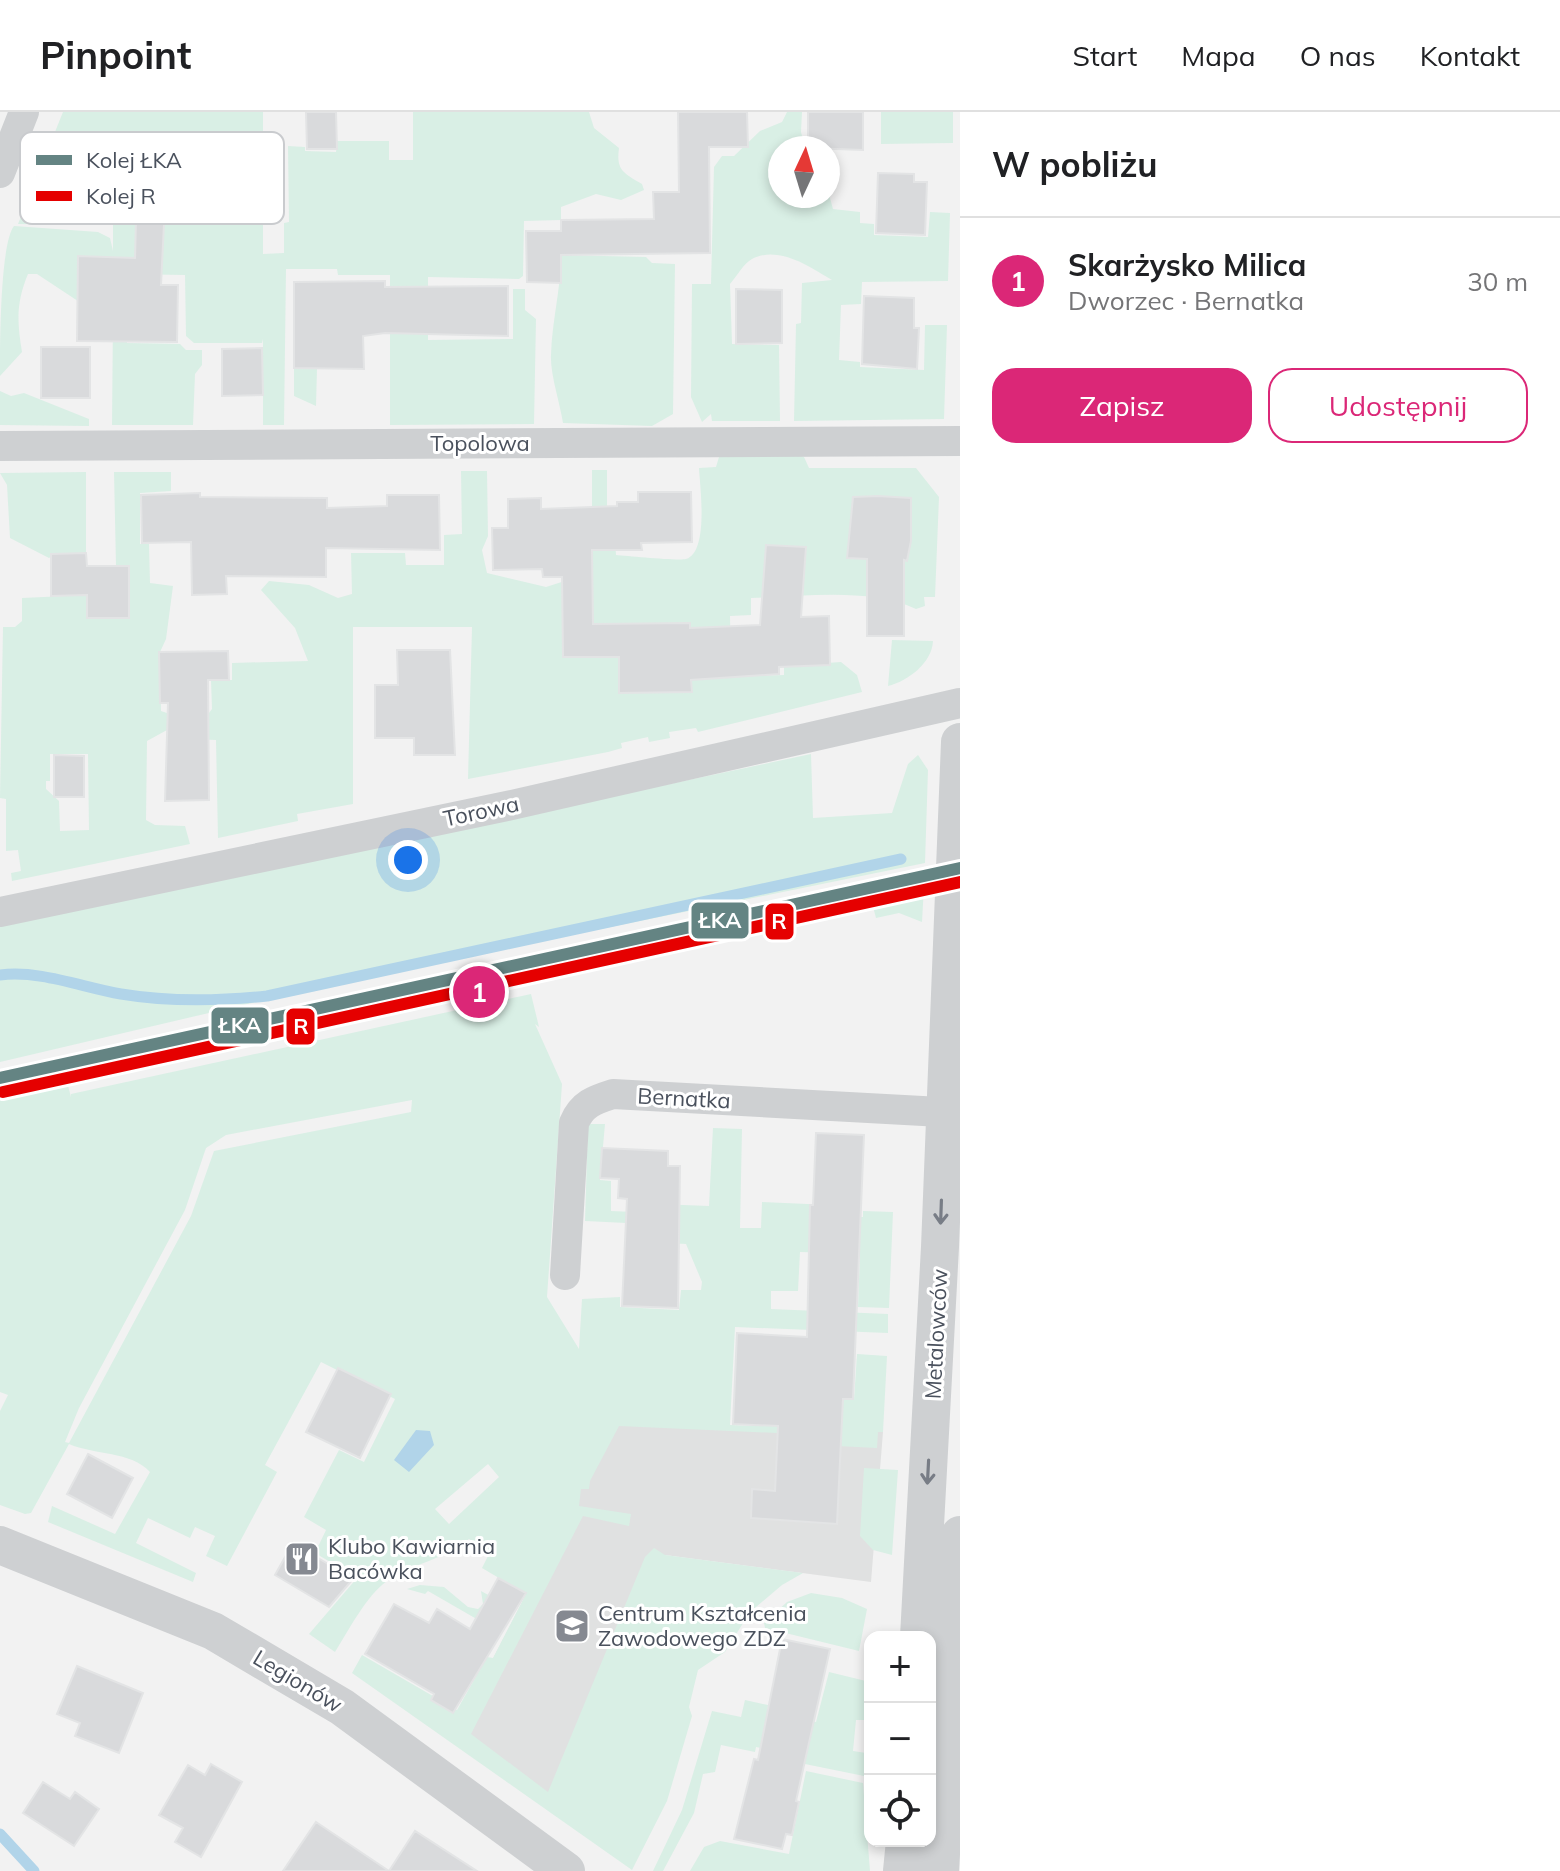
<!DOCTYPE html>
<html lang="pl">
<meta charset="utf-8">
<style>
:root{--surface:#fff;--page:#f6f6f6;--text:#202124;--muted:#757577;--line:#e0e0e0;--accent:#db2777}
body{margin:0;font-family:Mulish,sans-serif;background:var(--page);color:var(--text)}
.controls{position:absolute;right:24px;bottom:24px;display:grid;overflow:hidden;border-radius:16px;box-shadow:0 4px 12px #0003}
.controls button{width:72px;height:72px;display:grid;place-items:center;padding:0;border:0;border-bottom:2px solid var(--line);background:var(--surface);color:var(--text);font:40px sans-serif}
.compass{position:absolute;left:768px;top:24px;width:72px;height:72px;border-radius:50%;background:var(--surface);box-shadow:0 4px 12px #0003;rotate:4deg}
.you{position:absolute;left:408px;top:748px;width:28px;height:28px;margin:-20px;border:6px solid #fff;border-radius:50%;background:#1a73e8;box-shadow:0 0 0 12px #1a73e833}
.badge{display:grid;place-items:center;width:52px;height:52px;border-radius:50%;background:var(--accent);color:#fff;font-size:26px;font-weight:700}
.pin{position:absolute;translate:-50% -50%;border:4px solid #fff;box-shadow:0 2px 8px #0006}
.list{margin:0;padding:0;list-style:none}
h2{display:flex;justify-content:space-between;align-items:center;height:104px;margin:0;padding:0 32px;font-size:34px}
h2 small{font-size:26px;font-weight:400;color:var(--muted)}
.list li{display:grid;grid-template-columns:52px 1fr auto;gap:24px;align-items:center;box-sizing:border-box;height:128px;padding:0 32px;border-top:2px solid var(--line)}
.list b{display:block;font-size:30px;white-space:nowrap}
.list p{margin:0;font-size:26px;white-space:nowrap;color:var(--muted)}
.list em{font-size:26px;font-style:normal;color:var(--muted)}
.actions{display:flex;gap:16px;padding:24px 32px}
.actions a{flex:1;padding:18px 0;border:2px solid var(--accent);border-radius:24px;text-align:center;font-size:28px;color:var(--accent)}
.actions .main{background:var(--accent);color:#fff}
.icon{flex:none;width:44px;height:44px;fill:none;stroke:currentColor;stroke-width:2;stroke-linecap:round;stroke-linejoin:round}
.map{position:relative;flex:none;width:960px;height:1759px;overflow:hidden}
header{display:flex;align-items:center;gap:48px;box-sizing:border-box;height:112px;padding:0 40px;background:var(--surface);border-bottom:2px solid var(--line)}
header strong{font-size:38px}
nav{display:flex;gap:44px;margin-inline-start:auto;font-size:28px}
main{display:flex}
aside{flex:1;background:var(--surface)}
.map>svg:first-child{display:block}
.education{fill:#e0e1e1}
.green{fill:#d9efe5;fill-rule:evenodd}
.water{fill:#b1d4e9}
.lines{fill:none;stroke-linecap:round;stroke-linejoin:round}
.stream{stroke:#b1d4e9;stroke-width:11}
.building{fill:#d9dadc;stroke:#e3e4e5;stroke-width:2}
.minor{stroke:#ced0d2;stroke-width:30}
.tertiary{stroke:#ced0d2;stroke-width:38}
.rail-1-casing{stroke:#fff;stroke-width:18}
.rail-2-casing{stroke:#fff;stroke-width:18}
.rail-1{stroke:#648483;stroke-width:12}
.rail-2{stroke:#e50000;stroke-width:12}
.oneway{stroke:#787d86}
.labels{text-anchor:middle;stroke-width:6;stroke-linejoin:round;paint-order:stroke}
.street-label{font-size:22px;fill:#4a515d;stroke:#fff}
.poi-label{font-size:22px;fill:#4a515d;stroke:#fff;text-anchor:start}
.key{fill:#fff;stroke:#c9cbce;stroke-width:2}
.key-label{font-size:22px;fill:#4a515d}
.line-badge{stroke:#fff;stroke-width:3}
.badge-label{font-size:22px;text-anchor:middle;font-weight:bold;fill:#fff}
</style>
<header>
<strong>Pinpoint</strong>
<nav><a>Start</a><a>Mapa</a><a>O nas</a><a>Kontakt</a></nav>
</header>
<main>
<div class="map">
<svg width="960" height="1759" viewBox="0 0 960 1759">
<rect width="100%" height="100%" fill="#f2f2f2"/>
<!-- education -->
<path class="education" d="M 616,1309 L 883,1320 L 871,1470 L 665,1443 L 561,1695 L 456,1618 Z"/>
<!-- green -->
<path class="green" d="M 63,0 L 263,0 L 263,142 L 284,141 L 284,111 L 289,110 L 288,34 L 305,35 L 305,39 L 336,40 L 337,29 L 389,29 L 389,48 L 413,48 L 413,0 L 589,0 L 594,16 L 619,36 C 616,58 623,61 642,72 L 644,78 L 621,88 L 596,82 L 561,95 L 561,108 L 524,109 L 523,164 L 519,167 L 428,165 L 428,228 L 513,227 L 513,177 L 525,177 L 525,198 L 536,207 L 534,312 L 390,313 L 390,163 L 338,163 L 337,157 L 286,157 L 284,313 L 263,313 L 263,227 L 262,231 L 194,231 L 186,224 L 185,163 L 123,162 L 128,179 L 127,231 L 180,232 L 186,238 L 202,238 L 202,253 L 195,262 L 193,313 L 112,313 L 113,204 L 93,199 L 37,162 L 28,162 C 16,191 17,210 22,240 L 0,264 C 0,233 0,132 14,114 L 98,120 L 110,126 L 113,139 L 113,113 L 18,112 ZM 130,69 L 197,71 L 195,112 L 173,112 L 175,103 L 147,94 L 134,86 Z
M 787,0 L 802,0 L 801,20 L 805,36 L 780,36 L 780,84 L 828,84 L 828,79 L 833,97 L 860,100 L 860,111 L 874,112 L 874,123 L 928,125 L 930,100 L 950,101 L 948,169 L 862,170 L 861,192 L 841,193 L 839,248 L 860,250 L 860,255 L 924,258 L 925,213 L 947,213 L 944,307 L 794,309 L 796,212 L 801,211 L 802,171 L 832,168 C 810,155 779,133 752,147 C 744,151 737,164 730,172 L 732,232 L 779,233 L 780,309 L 712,309 L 711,302 L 702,310 L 691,285 L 692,172 L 711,172 L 714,55 L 722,44 L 734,44 L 760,19 L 782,10 Z
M 881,0 L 953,0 L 953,31 L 881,32 Z
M 561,143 L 646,145 L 652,151 L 675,152 L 673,302 L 652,314 L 563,311 C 560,291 550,262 551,243 C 552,208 561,177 561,143 Z
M 294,224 L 312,224 L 312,256 L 317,257 L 316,294 L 294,284 Z
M 0,279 L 11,284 L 24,281 L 89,307 L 89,314 L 0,313 Z
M 792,341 L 804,345 L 809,356 L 916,356 L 939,385 L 935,485 L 924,485 L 925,494 L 916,497 C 868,475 804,485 751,486 L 751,503 L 730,504 L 731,565 L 784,563 L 784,554 L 841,550 L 857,563 L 862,580 L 698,620 L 696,616 L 669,620 L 670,626 L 649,630 L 648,625 L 621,631 L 622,636 L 608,640 L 468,667 L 472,515 L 353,515 L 353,692 L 297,702 L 298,709 L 218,726 L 216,628 L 189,627 L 212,597 L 211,568 L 232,568 L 232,551 L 308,549 L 295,516 L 261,478 L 269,469 L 309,473 L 338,486 L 352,482 L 351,441 L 405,441 L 406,453 L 444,453 L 444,423 L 462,422 L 461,359 L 487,359 L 488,424 L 482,438 L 487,461 L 546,475 L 571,467 L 592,408 L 592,358 L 607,358 L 607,396 L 613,399 L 616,443 C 629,444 678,449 686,447 C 709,440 700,375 699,356 L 716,355 L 719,345 Z
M 86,360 L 86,441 L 55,442 L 49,446 L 10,426 L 7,373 L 0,361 Z
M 114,360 L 171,360 L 171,379 L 140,381 L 140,432 L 149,432 L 150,471 L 173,474 L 166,527 L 160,540 L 161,599 L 167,601 L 167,618 L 147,629 L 146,708 L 155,713 L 185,714 L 190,732 L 12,769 L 11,761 L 21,759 L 18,738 L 6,739 L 6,687 L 0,686 L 3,515 L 15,515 L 22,509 L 22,486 L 87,483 L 87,506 L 129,506 L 129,455 L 116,454 ZM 50,642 L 88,642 L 89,718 L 60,719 L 59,689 L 46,677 L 46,669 L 50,669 Z
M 892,528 L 933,529 C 932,551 908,569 888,574 Z
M 811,642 L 813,706 L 892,701 L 908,652 L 918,643 L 928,658 L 925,751 L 345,869 L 0,950 L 0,814 Z
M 924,774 L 922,810 L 899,801 L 876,806 L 871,787 Z
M 531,882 L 539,915 L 535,912 L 562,972 L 547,1185 L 579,1237 L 582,1187 L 620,1185 L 620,1195 L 679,1198 L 681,1178 L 701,1178 L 702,1170 L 686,1132 L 668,1131 L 668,1113 L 585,1109 L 588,1012 L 605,1012 L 600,1068 L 611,1069 L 611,1099 L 657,1101 L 658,1092 L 709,1094 L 713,1016 L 742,1017 L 740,1116 L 761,1116 L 762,1090 L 830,1093 L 830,1103 L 863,1105 L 863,1099 L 893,1100 L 889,1196 L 858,1195 L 860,1142 L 800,1140 L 798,1179 L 771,1179 L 771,1197 L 888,1202 L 888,1221 L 735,1215 L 730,1313 L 753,1314 L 756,1241 L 779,1285 L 854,1288 L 857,1242 L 887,1244 L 883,1320 L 878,1320 L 877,1336 L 777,1331 L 777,1321 L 619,1314 L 590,1369 L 589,1377 L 581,1377 L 579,1394 L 631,1402 L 629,1414 L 583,1404 L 471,1622 L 548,1680 L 645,1445 L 654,1436 L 665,1443 L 803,1461 L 782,1473 L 750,1500 L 725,1540 L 698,1558 L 689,1595 L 692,1604 L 667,1689 L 632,1758 L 352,1561 L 362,1543 L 457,1598 L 487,1545 L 493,1546 L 526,1482 L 482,1456 L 490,1440 L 469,1427 C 444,1448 413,1451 387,1469 C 366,1484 349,1518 335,1540 L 309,1522 L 357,1466 L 315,1441 L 326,1418 L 304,1405 L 339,1338 L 364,1350 L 395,1287 L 321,1250 L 265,1353 L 277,1360 L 227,1454 L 206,1444 L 215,1424 L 195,1415 L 190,1426 L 148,1406 L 136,1431 L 196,1461 L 193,1470 L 48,1410 L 52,1394 L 115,1422 L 150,1360 C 131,1339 94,1343 69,1332 L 31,1401 L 25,1402 L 0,1393 L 0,1299 L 8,1283 L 0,1280 L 0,982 L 66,966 L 71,985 L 71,982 ZM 412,988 L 411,1000 L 214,1039 L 191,1104 L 69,1331 L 65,1330 L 79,1296 L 185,1098 L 206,1036 L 226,1023 ZM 488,1352 L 499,1365 L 449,1412 L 435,1397 Z
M 864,1356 L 898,1358 L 892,1443 L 873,1438 L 860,1424 Z
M 420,1473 L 444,1475 L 468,1495 L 478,1497 L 483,1492 L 481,1479 L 501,1490 L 487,1513 L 428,1479 L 425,1482 L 407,1477 Z
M 811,1481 L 842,1486 L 867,1497 L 859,1539 L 765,1516 L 764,1511 L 787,1490 Z
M 829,1560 L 870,1570 L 866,1608 L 856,1608 L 853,1639 L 866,1641 L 864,1664 L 800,1651 L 801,1644 L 756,1635 L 755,1640 L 721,1633 L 715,1660 L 703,1662 L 694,1701 L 663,1759 L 653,1759 L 682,1698 L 712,1599 L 741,1605 L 745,1588 L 768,1593 L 767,1600 L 816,1610 Z
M 806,1659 L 863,1671 L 870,1759 L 690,1759 L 704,1735 L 720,1729 L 789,1742 Z"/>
<!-- water -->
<path class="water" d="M 416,1318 L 430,1319 L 434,1333 L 409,1360 L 394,1348 Z"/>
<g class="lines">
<!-- stream -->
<path class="stream" d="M 0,863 C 40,858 81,875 121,882 C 169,890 219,889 267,884 L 901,747
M 0,1722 L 34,1759"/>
</g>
<!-- building -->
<path class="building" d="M 306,0 L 336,0 L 337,37 L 307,37 Z
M 678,0 L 747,0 L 748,35 L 709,35 L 710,141 L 561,143 L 561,171 L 527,170 L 526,119 L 561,119 L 561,108 L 654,107 L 653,80 L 679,80 Z
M 808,0 L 863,0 L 863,38 L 808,36 Z
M 878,61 L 914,62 L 914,70 L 927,70 L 925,123 L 876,121 Z
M 137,70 L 195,72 L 194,112 L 164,112 L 161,173 L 178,173 L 177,230 L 77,229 L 78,144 L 135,146 Z
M 385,169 L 385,175 L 508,174 L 508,224 L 385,221 L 363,224 L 364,257 L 294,256 L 294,170 Z
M 736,177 L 782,178 L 782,231 L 736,232 Z
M 864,184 L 914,186 L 914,216 L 919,216 L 917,257 L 862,252 Z
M 41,235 L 90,235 L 90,286 L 41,286 Z
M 262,236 L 263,283 L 222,284 L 222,237 Z
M 638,380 L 691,380 L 692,430 L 641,431 L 642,438 L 592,438 L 593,512 L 690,511 L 690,516 L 760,513 L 766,433 L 806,435 L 801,505 L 829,504 L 830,553 L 779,555 L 779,562 L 691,568 L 692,580 L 619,581 L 619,545 L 563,545 L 562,465 L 543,465 L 542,457 L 493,458 L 492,416 L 508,416 L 508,387 L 541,386 L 541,397 L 617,394 L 617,390 L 638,390 Z
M 200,381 L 200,385 L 327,386 L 327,396 L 387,394 L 387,383 L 439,383 L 440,438 L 326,436 L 326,465 L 226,464 L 227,482 L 192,483 L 191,430 L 142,431 L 141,383 Z
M 878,384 L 911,386 L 911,429 L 907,449 L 904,448 L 904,524 L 867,524 L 867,447 L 847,446 L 853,385 Z
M 86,441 L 87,454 L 129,454 L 129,506 L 87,506 L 87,483 L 51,484 L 51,442 Z
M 397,538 L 450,538 L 455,643 L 414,643 L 414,626 L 375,626 L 375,573 L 398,573 Z
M 228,539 L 229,568 L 208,568 L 209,688 L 165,689 L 168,591 L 160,591 L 159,540 Z
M 54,643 L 84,644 L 84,685 L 54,685 Z
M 816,1021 L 864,1023 L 853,1287 L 843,1287 L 837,1412 L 751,1406 L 752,1377 L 775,1379 L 778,1314 L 733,1312 L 737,1221 L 807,1225 L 810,1093 L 813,1093 Z
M 602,1036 L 668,1039 L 668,1054 L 680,1054 L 678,1196 L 622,1194 L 627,1087 L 618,1086 L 619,1067 L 600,1066 Z
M 338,1256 L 391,1282 L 360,1346 L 306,1320 Z
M 88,1342 L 133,1366 L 112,1406 L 67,1382 Z
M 293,1431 L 353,1467 L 329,1495 L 275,1463 Z
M 498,1466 L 526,1481 L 453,1601 L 431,1588 L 434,1582 L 365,1542 L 394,1492 L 429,1511 L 437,1497 L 470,1517 Z
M 782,1527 L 830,1537 L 796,1689 L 799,1690 L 792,1723 L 786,1722 L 782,1737 L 734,1727 L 754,1647 L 758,1648 Z
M 77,1554 L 143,1581 L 119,1641 L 75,1624 L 80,1611 L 57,1602 Z
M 211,1652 L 242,1670 L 201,1745 L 175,1730 L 183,1716 L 159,1703 L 188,1653 L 205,1663 Z
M 43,1670 L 70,1687 L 75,1680 L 99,1697 L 74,1734 L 23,1701 Z
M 316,1710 L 389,1759 L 415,1719 L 477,1759 L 283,1759 Z"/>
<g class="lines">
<!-- minor -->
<path class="minor" d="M 0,61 L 24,0
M 0,334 L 960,329
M 0,800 L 507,694 L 960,591
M 565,1163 L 574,1011 C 582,992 594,988 613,982 L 960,1001"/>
<!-- tertiary -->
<path class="tertiary" d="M 0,1433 L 213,1519 L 342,1595 L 566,1759
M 919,1525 L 940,1135 L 960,630
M 902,1759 L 905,1729
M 940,1759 L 960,1423"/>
<defs>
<path id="rail-1" d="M 0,966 L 960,756"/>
<path id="rail-2" d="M 3,980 L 960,770"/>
</defs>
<!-- rail-1 casing -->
<use href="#rail-1" class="rail-1-casing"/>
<!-- rail-2 casing -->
<use href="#rail-2" class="rail-2-casing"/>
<!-- rail-1 -->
<use href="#rail-1" class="rail-1"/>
<!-- rail-2 -->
<use href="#rail-2" class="rail-2"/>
</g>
<!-- one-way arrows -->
<defs><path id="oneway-shaft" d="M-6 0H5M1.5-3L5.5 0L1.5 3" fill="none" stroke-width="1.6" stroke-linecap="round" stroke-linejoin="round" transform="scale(2)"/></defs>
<g class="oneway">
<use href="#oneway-shaft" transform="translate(941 1100) rotate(92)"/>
<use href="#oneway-shaft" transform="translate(928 1360) rotate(93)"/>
</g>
<!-- icons -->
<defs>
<symbol id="restaurant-square" viewBox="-11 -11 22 22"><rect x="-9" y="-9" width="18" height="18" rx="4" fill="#858991" stroke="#fff"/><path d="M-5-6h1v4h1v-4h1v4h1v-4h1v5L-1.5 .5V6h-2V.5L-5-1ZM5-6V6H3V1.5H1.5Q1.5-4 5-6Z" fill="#fff"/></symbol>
<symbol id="school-square" viewBox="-11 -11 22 22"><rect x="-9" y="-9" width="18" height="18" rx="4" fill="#858991" stroke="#fff"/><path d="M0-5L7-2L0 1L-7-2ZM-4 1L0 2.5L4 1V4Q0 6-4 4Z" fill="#fff"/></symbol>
</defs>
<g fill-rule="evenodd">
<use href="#restaurant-square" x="282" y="1427" width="40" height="40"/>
<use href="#school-square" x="552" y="1494" width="40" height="40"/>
</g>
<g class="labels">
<!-- street labels -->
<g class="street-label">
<text x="480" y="339">Topolowa</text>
<text transform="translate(481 699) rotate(-12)" y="8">Torowa</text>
<text transform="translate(684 986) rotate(3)" y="8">Bernatka</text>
<text transform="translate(936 1222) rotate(-87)" y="8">Metalowców</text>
<text transform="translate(298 1569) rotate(31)" y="8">Legionów</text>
</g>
<!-- poi labels -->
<g class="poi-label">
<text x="328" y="1442">Klubo Kawiarnia<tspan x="328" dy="25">Bacówka</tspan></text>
<text x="598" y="1509">Centrum Kształcenia<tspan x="598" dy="25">Zawodowego ZDZ</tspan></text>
</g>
</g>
<!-- legend -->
<rect x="20" y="20" width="264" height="92" rx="12" class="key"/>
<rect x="36" y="43" width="36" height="10" fill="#648483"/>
<rect x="36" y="79" width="36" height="10" fill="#e50000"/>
<g class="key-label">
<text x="86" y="56">Kolej ŁKA</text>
<text x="86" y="92">Kolej R</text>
</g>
<g class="line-badge">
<rect x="690" y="789" width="60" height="39" rx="8" fill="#648483"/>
<rect x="764" y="790" width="31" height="39" rx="8" fill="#e50000"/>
<rect x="210" y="894" width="60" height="39" rx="8" fill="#648483"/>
<rect x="285" y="895" width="31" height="39" rx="8" fill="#e50000"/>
</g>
<g class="badge-label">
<text x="720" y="816">ŁKA</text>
<text x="779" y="817">R</text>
<text x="240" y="921">ŁKA</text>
<text x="301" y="922">R</text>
</g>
</svg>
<div class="controls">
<button>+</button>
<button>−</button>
<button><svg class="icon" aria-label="locate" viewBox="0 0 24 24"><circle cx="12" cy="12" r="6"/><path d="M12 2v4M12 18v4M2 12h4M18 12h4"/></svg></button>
</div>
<svg class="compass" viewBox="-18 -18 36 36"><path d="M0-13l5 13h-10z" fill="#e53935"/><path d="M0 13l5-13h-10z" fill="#757577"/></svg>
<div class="you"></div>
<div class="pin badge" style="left:479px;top:880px">1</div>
</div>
<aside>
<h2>W pobliżu<small></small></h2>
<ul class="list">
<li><span class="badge">1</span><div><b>Skarżysko Milica</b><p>Dworzec · Bernatka</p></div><em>30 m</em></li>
</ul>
<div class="actions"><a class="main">Zapisz</a><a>Udostępnij</a></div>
</aside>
</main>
